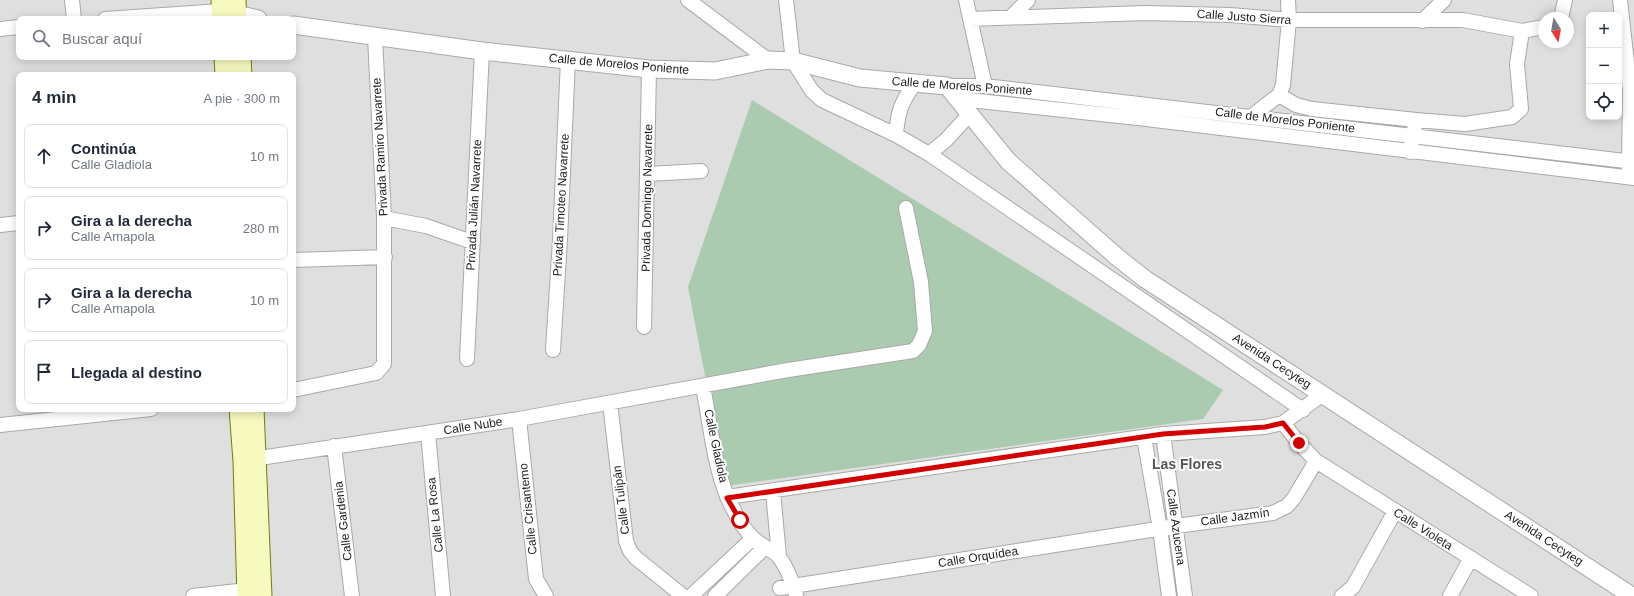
<!DOCTYPE html>
<html lang="es">
<meta charset="utf-8">
<style>
:root{--surface:#fff;--page:#f2f2f3;--text:#1f2937;--muted:#747a83;--line:#e0e1e3}
body{margin:0;font-family:Arial,sans-serif;background:var(--page);color:var(--text)}
.controls{position:absolute;right:12px;top:12px;display:grid;overflow:hidden;border-radius:8px;box-shadow:0 2px 10px #0003}
.controls button{width:36px;height:36px;display:grid;place-items:center;padding:0;border:0;border-bottom:1px solid var(--line);background:var(--surface);color:var(--text);font:20px sans-serif}
.compass{position:absolute;left:1538px;top:12px;width:36px;height:36px;border-radius:50%;background:var(--surface);box-shadow:0 2px 10px #0003;rotate:169deg}
.stop{position:absolute;width:12px;height:12px;margin:-9px;border:3px solid #d40000;border-radius:50%;background:#fff}
.stop.end{background:#d40000;border-color:#fff;box-shadow:0 1px 4px #0008}
.list{margin:0;padding:0;list-style:none}
h2{display:flex;justify-content:space-between;align-items:center;height:52px;margin:0;padding:0 16px;font-size:17px}
h2 small{font-size:13px;font-weight:400;color:var(--muted)}
.list li{display:grid;grid-template-columns:26px 1fr auto;gap:12px;align-items:center;box-sizing:border-box;height:64px;margin:0 8px 8px;padding:0 8px;border:1px solid var(--line);border-radius:8px}
.list b{display:block;font-size:15px;white-space:nowrap}
.list p{margin:0;font-size:13px;white-space:nowrap;color:var(--muted)}
.list em{font-size:13px;font-style:normal;color:var(--muted)}
.icon{flex:none;width:22px;height:22px;fill:none;stroke:currentColor;stroke-width:2;stroke-linecap:round;stroke-linejoin:round}
.map{position:relative;flex:none;width:1634px;height:596px;overflow:hidden}
.search{position:absolute;background:var(--surface);box-shadow:0 2px 10px #0003;left:16px;top:16px;width:280px;height:44px;display:flex;align-items:center;gap:10px;box-sizing:border-box;padding:0 14px;border-radius:8px;color:var(--muted);font-size:15px}
.panel{position:absolute;background:var(--surface);box-shadow:0 2px 10px #0003;left:16px;top:72px;width:280px;height:340px;border-radius:8px}
.map>svg:first-child{display:block}
.residential{fill:#e0dfdf;fill-rule:evenodd}
.cemetery{fill:#aacbaf}
.lines{fill:none;stroke-linecap:round;stroke-linejoin:round}
.minor-casing{stroke:#a9a9a9;stroke-width:16}
.tertiary-casing{stroke:#a9a9a9;stroke-width:19}
.secondary-casing{stroke:#707d05;stroke-width:21}
.minor{stroke:#fff;stroke-width:14}
.tertiary{stroke:#fff;stroke-width:17}
.secondary{stroke:#f7fabf;stroke-width:19}
.route{stroke:#d40000;stroke-width:5}
.labels{text-anchor:middle;stroke-width:4;stroke-linejoin:round;paint-order:stroke}
.street-label{font-size:12px;fill:#222;stroke:#fff}
.quarter-label{font-size:14px;font-weight:bold;fill:#555;stroke:#fff}
</style>
<div class="map">
<svg width="1634" height="596" viewBox="0 0 1634 596">
<rect width="100%" height="100%" fill="#f2efe9"/>
<!-- residential -->
<path class="residential" d="M 0,0 L 1634,0 L 1634,596 L 0,596 ZM 1589,15 L 1619,15 L 1619,117 L 1589,117 ZM 1544,18 L 1568,18 L 1568,42 L 1544,42 ZM 19,19 L 293,19 L 293,57 L 19,57 ZM 19,75 L 293,75 L 293,409 L 19,409 Z"/>
<!-- cemetery -->
<path class="cemetery" d="M 752,100 L 1223,390 L 1203,419 L 726,486 L 688,287 Z"/>
<g class="lines">
<defs>
<path id="minor" d="M 72,0 L 74,19
M 688,0 L 768,60
M 786,0 L 793,61 L 812,91 L 822,100 L 896,135 L 929,154 L 1303,410
M 966,0 L 985,86
M 1620,0 L 1630,90 L 1629,171
M 1012,16 L 1028,0
M 1561,18 L 1565,0
M 105,19 L 221,11
M 970,19 L 1145,13 L 1230,15 L 1289,20 L 1463,20 L 1522,31 L 1517,64 L 1521,109 L 1512,117 L 1465,124 L 1416,120 L 1410,152
M 1422,21 L 1444,0
M 0,29 L 19,27
M 1522,31 L 1544,27
M 947,86 L 985,86 L 1634,162
M 1279,95 L 1296,105 L 1312,109 L 1416,120
M 960,99 L 1138,118 L 1634,178
M 1252,116 L 1279,95 L 1283,85 L 1289,20 L 1288,0
M 896,135 C 898,110 901,103 915,83
M 929,154 L 946,140 L 969,115
M 648,174 L 701,171
M 384,218 L 426,226 L 472,242
M 0,225 L 19,223
M 293,260 L 385,257
M 644,327 L 649,69
M 553,350 L 560,240 L 568,59
M 467,359 L 482,51
M 703,387 C 710,421 714,467 728,498 C 734,512 743,529 754,539 C 760,545 776,552 779,557 C 785,564 795,587 796,596
M 293,390 L 376,373 L 384,364 L 384,218 L 375,37
M 610,403 L 626,541 L 630,551 L 636,558 L 683,596
M 519,419 L 536,579 L 546,596
M 1283,423 L 1299,443 L 1316,461 L 1531,596
M 0,425 L 151,409
M 428,433 L 443,596
M 1163,434 L 1185,596
M 1144,437 L 1160,529 L 1169,596
M 334,446 L 352,596
M 247,460 L 519,419 L 788,370 L 913,351 L 919,345 L 925,331 L 921,282 L 906,208
M 773,492 L 779,556
M 727,497 L 1163,434 L 1265,427 L 1283,423 L 1323,394
M 780,588 L 1176,526 L 1273,513 L 1287,506 L 1294,498 L 1316,461
M 193,596 L 256,589
M 691,596 L 753,538
M 715,596 L 764,548
M 1342,596 L 1353,587 L 1395,511
M 1450,596 L 1471,558"/>
<path id="tertiary" d="M 224,11 L 258,19
M 293,25 L 482,51 L 649,69 L 715,71 L 768,60 L 793,61 L 860,78 L 947,86 L 1008,161 L 1117,257 L 1145,279 L 1632,596"/>
<path id="secondary" d="M 221,0 L 222,19
M 236,0 L 237,19
M 224,57 L 225,75
M 241,57 L 242,75
M 239,409 L 243,461 L 247,596
M 254,409 L 262,596"/>
</defs>
<!-- minor casing -->
<use href="#minor" class="minor-casing"/>
<!-- tertiary casing -->
<use href="#tertiary" class="tertiary-casing"/>
<!-- secondary casing -->
<use href="#secondary" class="secondary-casing"/>
<!-- minor -->
<use href="#minor" class="minor"/>
<!-- tertiary -->
<use href="#tertiary" class="tertiary"/>
<!-- secondary -->
<use href="#secondary" class="secondary"/>
</g>
<g class="lines">
<!-- route -->
<path class="route" d="M 740,520 L 727,498 L 1163,434 L 1265,427 L 1283,423 L 1299,443"/>
</g>
<g class="labels">
<!-- street labels -->
<g class="street-label">
<text transform="translate(1244 17) rotate(4)" y="4">Calle Justo Sierra</text>
<text transform="translate(619 64) rotate(5)" y="4">Calle de Morelos Poniente</text>
<text transform="translate(962 86) rotate(4)" y="4">Calle de Morelos Poniente</text>
<text transform="translate(1285 120) rotate(7)" y="4">Calle de Morelos Poniente</text>
<text transform="translate(380 147) rotate(-93)" y="4">Privada Ramiro Navarrete</text>
<text transform="translate(647 198) rotate(-89)" y="4">Privada Domingo Navarrete</text>
<text transform="translate(474 205) rotate(-87)" y="4">Privada Julián Navarrete</text>
<text transform="translate(561 205) rotate(-87)" y="4">Privada Timoteo Navarrete</text>
<text transform="translate(1272 361) rotate(33)" y="4">Avenida Cecyteg</text>
<text transform="translate(473 426) rotate(-9)" y="4">Calle Nube</text>
<text transform="translate(716 446) rotate(78)" y="4">Calle Gladiola</text>
<text transform="translate(621 500) rotate(-97)" y="4">Calle Tulipán</text>
<text transform="translate(528 509) rotate(-96)" y="4">Calle Crisantemo</text>
<text transform="translate(435 515) rotate(-96)" y="4">Calle La Rosa</text>
<text transform="translate(1235 517) rotate(-8)" y="4">Calle Jazmín</text>
<text transform="translate(343 521) rotate(-97)" y="4">Calle Gardenia</text>
<text transform="translate(1176 527) rotate(82)" y="4">Calle Azucena</text>
<text transform="translate(1423 529) rotate(32)" y="4">Calle Violeta</text>
<text transform="translate(1544 538) rotate(33)" y="4">Avenida Cecyteg</text>
<text transform="translate(978 557) rotate(-9)" y="4">Calle Orquídea</text>
</g>
<!-- quarter labels -->
<g class="quarter-label">
<text x="1187" y="469">Las Flores</text>
</g>
</g>
</svg>
<div class="controls">
<button>+</button>
<button>−</button>
<button><svg class="icon" aria-label="locate" viewBox="0 0 24 24"><circle cx="12" cy="12" r="6"/><path d="M12 2v4M12 18v4M2 12h4M18 12h4"/></svg></button>
</div>
<svg class="compass" viewBox="-18 -18 36 36"><path d="M0-13l5 13h-10z" fill="#e53935"/><path d="M0 13l5-13h-10z" fill="#747a83"/></svg>
<div class="stop" style="left:740px;top:520px"></div>
<div class="stop end" style="left:1299px;top:443px"></div>
<div class="search"><svg class="icon" aria-label="search" viewBox="0 0 24 24"><circle cx="10" cy="10" r="6"/><path d="M15 15l6 6"/></svg>Buscar aquí</div>
<section class="panel">
<h2>4 min<small>A pie · 300 m</small></h2>
<ul class="list">
<li><svg class="icon" aria-label="ahead" viewBox="0 0 24 24"><path d="M12 20V5M6 11l6-6 6 6"/></svg><div><b>Continúa</b><p>Calle Gladiola</p></div><em>10 m</em></li>
<li><svg class="icon" aria-label="right" viewBox="0 0 24 24"><path d="M7 20v-9h11M14 6l5 5-5 5"/></svg><div><b>Gira a la derecha</b><p>Calle Amapola</p></div><em>280 m</em></li>
<li><svg class="icon" aria-label="right" viewBox="0 0 24 24"><path d="M7 20v-9h11M14 6l5 5-5 5"/></svg><div><b>Gira a la derecha</b><p>Calle Amapola</p></div><em>10 m</em></li>
<li><svg class="icon" aria-label="arrive" viewBox="0 0 24 24"><path d="M6 21V4h12l-3 4 3 4H6"/></svg><div><b>Llegada al destino</b></div></li>
</ul>
</section>
</div>
